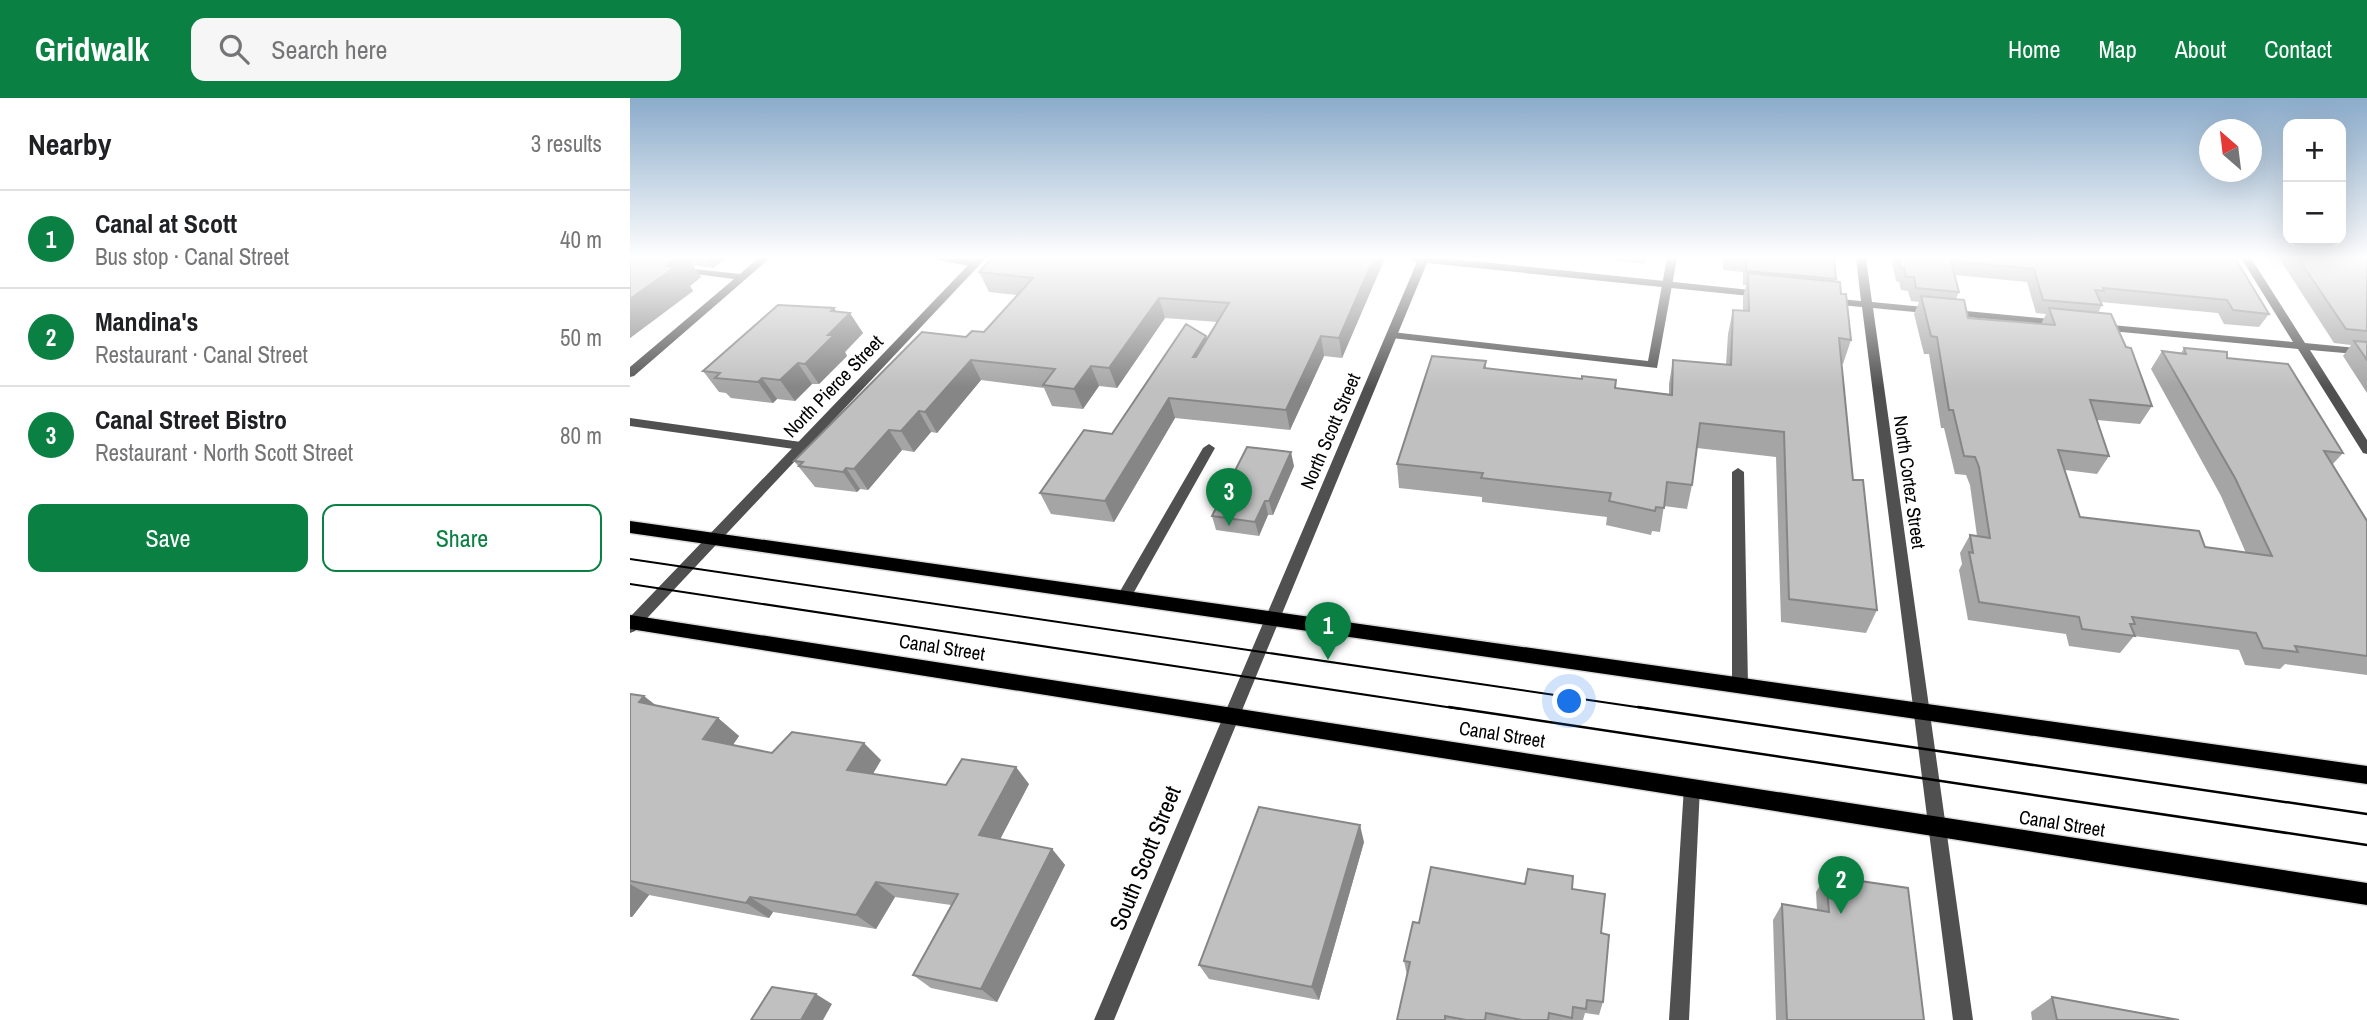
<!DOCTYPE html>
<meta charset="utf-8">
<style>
:root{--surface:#fff;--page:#f6f6f6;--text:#202124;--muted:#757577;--line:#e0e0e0;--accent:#0b8043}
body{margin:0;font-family:"Archivo Narrow",sans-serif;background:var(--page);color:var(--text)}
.controls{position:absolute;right:21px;top:21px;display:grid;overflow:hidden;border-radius:14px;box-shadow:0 7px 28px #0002}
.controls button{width:63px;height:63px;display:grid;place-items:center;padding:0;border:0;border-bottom:2px solid var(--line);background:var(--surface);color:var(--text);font:35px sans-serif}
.compass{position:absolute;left:1569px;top:21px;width:63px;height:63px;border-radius:50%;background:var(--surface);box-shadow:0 7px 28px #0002;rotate:332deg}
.you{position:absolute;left:940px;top:604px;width:24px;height:24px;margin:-18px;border:5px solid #fff;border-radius:50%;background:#1a73e8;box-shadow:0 0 0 10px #1a73e833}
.badge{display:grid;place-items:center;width:46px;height:46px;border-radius:50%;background:var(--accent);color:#fff;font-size:23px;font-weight:700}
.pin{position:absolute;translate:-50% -58px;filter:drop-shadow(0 2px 4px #0008)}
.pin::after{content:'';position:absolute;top:37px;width:24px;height:21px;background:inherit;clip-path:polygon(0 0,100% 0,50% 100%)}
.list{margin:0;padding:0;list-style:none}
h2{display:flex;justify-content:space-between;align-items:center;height:91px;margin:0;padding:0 28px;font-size:30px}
h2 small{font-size:23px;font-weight:400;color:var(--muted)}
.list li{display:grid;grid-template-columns:46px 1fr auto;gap:21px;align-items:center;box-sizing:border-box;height:98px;padding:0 28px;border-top:2px solid var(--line)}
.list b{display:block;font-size:26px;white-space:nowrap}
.list p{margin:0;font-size:23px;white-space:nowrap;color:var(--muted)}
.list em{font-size:23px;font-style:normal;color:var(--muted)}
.actions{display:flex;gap:14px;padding:21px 28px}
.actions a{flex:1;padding:16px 0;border:2px solid var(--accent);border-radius:14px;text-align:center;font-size:24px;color:var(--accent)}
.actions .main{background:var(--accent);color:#fff}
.icon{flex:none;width:38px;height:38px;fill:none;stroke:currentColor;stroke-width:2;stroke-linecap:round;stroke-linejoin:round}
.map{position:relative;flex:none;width:1737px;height:922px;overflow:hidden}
header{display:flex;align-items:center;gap:42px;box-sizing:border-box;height:98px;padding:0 35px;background:var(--accent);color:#fff}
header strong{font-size:33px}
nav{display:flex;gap:38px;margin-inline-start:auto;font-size:24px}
.search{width:490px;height:63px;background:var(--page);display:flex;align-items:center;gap:18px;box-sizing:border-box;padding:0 24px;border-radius:14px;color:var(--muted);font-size:26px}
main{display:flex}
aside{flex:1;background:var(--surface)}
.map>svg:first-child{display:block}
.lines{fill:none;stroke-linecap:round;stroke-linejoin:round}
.primary-casing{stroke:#dbdbdb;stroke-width:3}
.lane{fill:#505050;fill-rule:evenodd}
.street{fill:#505050;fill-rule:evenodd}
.primary{fill:#000;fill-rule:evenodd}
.tram-far1{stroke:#000;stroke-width:2}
.tram{stroke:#000;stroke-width:2.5}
.wall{fill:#a5a5a5;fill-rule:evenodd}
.shaded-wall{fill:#868686}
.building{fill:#c0c0c0;stroke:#868686;stroke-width:2}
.labels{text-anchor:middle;stroke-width:5;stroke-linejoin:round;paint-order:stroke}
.street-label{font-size:19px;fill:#000;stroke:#fff}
.near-street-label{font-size:23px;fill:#000;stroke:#fff}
</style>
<header>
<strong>Gridwalk</strong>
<div class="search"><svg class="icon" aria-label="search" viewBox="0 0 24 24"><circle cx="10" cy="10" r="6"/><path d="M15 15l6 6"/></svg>Search here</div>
<nav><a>Home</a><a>Map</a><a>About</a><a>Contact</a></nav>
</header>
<main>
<aside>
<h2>Nearby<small>3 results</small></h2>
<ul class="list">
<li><span class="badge">1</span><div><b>Canal at Scott</b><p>Bus stop · Canal Street</p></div><em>40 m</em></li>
<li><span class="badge">2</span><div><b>Mandina's</b><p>Restaurant · Canal Street</p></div><em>50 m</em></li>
<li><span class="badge">3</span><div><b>Canal Street Bistro</b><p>Restaurant · North Scott Street</p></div><em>80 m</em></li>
</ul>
<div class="actions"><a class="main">Save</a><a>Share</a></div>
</aside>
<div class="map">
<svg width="1737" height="922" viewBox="0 0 1737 922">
<rect width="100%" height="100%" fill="#fff"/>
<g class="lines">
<defs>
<path id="primary" d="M 0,423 L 1737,668 L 1737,686 L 0,435 Z
M 0,517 L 1737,785 L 1737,807 L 0,531 Z"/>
</defs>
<!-- primary casing -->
<use href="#primary" class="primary-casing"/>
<!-- lane -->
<path class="lane" d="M 128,160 L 140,160 L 4,278 L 0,279 L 0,269 L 104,181 L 50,174 L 46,173 L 46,169 L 110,176 Z
M 298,160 C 314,160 337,157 350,166 L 345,169 Z
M 1037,160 L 1047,160 L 1027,270 L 762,240 L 756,237 L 762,234 L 1018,263 Z
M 0,320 L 171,344 L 177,348 L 171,352 L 0,328 Z
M 579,346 L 585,350 L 499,503 L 489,503 L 487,499 L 489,495 L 573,350 Z
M 1108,370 L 1114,374 L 1118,587 L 1116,592 L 1110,594 L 1104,592 L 1102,587 L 1102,374 Z
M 1062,681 L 1068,684 L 1070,689 L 1059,922 L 1039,922 L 1054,689 L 1056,684 Z"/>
<!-- street -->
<path class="street" d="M 345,160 L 356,160 L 5,533 L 0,535 L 0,519 Z
M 775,160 L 814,160 L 1130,193 L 1135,196 L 1130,199 L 797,165 L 484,922 L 464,922 L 787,164 Z
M 1226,160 L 1236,160 L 1242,204 L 1430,222 L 1435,225 L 1430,228 L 1243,210 L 1343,922 L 1323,922 L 1232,209 L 1199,206 L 1194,203 L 1199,200 L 1231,203 Z
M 1611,160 L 1621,160 L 1675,245 L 1737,251 L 1737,257 L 1680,252 L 1737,342 L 1737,356 L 1733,355 L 1668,251 L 1471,232 L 1465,229 L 1471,226 L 1663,244 Z"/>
<!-- primary -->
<use href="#primary" class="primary"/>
<!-- tram-far1 -->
<path class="tram-far1" d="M 0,461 L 1020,611
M 0,486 L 830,611"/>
<!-- tram -->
<path class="tram" d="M 819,609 L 1737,747
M 1008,609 L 1737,716"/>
</g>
<!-- wall -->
<path class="wall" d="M 0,160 L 96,160 L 83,170 L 62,167 L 71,179 L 60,188 L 63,193 L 0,240 Z
M 755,160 L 712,260 L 694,258 L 660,332 L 545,320 L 484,424 L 421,416 L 410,395 L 482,336 L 577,241 L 588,224 L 535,220 L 487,290 L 469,288 L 453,311 L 422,308 L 414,290 L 351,282 L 307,335 L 301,334 L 284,354 L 272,352 L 238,392 L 230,391 L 227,394 L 185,389 L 164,363 L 336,239 L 354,234 L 387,197 L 359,194 L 349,174 Z
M 968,160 L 1015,160 L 1015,166 Z
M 1093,160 L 1204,160 L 1205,183 L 1211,196 L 1221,242 L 1213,266 L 1211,265 L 1223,382 L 1247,512 L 1236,535 L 1151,524 L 1146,359 L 1067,350 L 1062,387 L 1057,411 L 1034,408 L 1030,434 L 1022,433 L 1021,437 L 976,427 L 977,419 L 852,404 L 852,399 L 769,390 L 767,366 L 856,263 L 856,270 L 985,290 L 1039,296 L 1039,286 L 1043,262 L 1096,267 L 1098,236 L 1103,212 L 1113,213 L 1113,199 L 1116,187 L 1113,187 L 1113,174 L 1093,172 Z
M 1261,160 L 1605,160 L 1639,216 L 1629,229 L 1594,226 L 1588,215 L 1471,204 L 1472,207 L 1468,215 L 1522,308 L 1510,326 L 1467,322 L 1479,358 L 1467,376 L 1435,372 L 1450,419 L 1575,449 L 1616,455 L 1591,398 L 1521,271 L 1532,253 L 1551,255 L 1554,250 L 1597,260 L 1713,355 L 1702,367 L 1737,423 L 1737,577 L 1655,566 L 1650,571 L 1615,567 L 1609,552 L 1504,538 L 1490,555 L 1439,548 L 1436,536 L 1338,522 L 1329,472 L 1332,466 L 1330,455 L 1340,437 L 1347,438 L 1340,387 L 1336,377 L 1325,376 L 1314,330 L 1311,330 L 1299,256 L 1294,256 L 1284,216 L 1289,204 L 1281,203 L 1278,193 L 1271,192 L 1269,184 L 1266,183 ZM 1325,177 L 1397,184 L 1406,215 L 1416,216 L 1411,226 L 1338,220 L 1326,201 L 1329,194 Z
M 1649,160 L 1737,160 L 1737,295 L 1713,258 L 1721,247 L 1704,245 Z
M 204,210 L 207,214 L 233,235 L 215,254 L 217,258 L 189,286 L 182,286 L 165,303 L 147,301 L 143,305 L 101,300 L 96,295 L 89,294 L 73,273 Z
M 664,368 L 643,417 L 638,417 L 629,438 L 586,432 L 582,418 Z
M 0,596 L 26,607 L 88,620 L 109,638 L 103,647 L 142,655 L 251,662 L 243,676 L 316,687 L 399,686 L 370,741 L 422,751 L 435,767 L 367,904 L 301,890 L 283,877 L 321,807 L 265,799 L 246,831 L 143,814 L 139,820 L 19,797 L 2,819 L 0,819 Z
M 734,744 L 689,902 L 579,881 L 569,867 Z
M 1196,778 L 1294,922 L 1146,922 L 1143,822 L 1152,806 L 1187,812 L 1186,794 Z
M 942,791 L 971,835 L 973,904 L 969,917 L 955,915 L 953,922 L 767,922 L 777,877 L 774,863 L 789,825 Z
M 1422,899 L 1549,922 L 1402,922 L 1401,914 Z"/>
<!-- shaded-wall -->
<path class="shaded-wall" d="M 47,160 L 58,160 L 71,179 L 60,188 L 63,193 L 0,240 L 0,201 L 37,168 Z
M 77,160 L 96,160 L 83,170 Z
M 744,160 L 755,160 L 712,260 L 709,240 Z
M 529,200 L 535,220 L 487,290 L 479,270 Z
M 204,210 L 212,223 L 220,215 L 233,235 L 215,254 L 217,258 L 189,286 L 175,266 L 198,237 L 201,213 Z
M 576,238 L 582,258 L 563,259 Z
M 691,238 L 694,258 L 660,332 L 656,312 Z
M 341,262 L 351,282 L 307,335 L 295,314 Z
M 168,265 L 182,286 L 165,303 L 150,282 Z
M 461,268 L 469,288 L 453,311 L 444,291 Z
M 132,280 L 147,301 L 143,305 L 128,284 Z
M 539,300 L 545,320 L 484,424 L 475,403 Z
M 289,313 L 301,334 L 284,354 L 271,333 Z
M 259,332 L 272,352 L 238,392 L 224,371 Z
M 661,354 L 664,368 L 643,417 L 639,403 Z
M 216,370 L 230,391 L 227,394 L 213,374 Z
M 635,403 L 638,417 L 629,438 L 625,424 Z
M 14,598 L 37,616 L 9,604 Z
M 88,620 L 109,638 L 95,658 L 73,641 Z
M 234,645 L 251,662 L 235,689 L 217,672 Z
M 386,669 L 399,686 L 364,753 L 349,737 Z
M 730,727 L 734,744 L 689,902 L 682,889 Z
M 422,751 L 435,767 L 367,904 L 351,891 Z
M 246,784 L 265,799 L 246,831 L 226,817 Z
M 0,786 L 19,797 L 2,819 L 0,818 Z
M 120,799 L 143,814 L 139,820 L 116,805 Z
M 186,896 L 202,906 L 193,922 L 171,922 Z"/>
<!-- building -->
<path class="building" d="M 0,160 L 47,160 L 37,168 L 45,169 L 0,201 Z
M 362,160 L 744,160 L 709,240 L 691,238 L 656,312 L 539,300 L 475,403 L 410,395 L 454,332 L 482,336 L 556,226 L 576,238 L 563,259 L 566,259 L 599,205 L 529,200 L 479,270 L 461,268 L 444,291 L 413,287 L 425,271 L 341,262 L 295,314 L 289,313 L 271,333 L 259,332 L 224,371 L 216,370 L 213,374 L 169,368 L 173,364 L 164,363 L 292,234 L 336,239 L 342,233 L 354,234 L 403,180 L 349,174 Z
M 1116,160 L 1204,160 L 1206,181 L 1116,173 Z
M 1268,160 L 1605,160 L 1639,216 L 1603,212 L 1597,202 L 1473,190 L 1474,193 L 1465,192 L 1472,207 L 1413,202 L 1404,171 L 1321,163 L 1329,194 L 1286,190 L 1284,179 L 1276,179 L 1274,170 L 1271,170 Z
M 1668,160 L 1737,160 L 1737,233 L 1716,231 Z
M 1118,175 L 1210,184 L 1211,196 L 1216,196 L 1221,242 L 1209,240 L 1223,382 L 1233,382 L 1247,512 L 1159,501 L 1154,334 L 1070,325 L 1062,387 L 1037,384 L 1034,410 L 1026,409 L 1025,413 L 979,403 L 981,395 L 851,380 L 853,375 L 767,366 L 802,258 L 856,263 L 854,270 L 952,281 L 952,278 L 986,282 L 985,290 L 1042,297 L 1043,262 L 1101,267 L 1103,212 L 1119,213 Z
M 1291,198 L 1334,202 L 1338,220 L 1425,227 L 1419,210 L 1481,216 L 1496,249 L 1501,250 L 1522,308 L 1460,302 L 1479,358 L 1428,352 L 1450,419 L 1569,433 L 1575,449 L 1642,458 L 1605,380 L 1532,253 L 1556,256 L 1554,250 L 1597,254 L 1597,260 L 1658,266 L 1713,355 L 1694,353 L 1737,423 L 1737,558 L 1665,548 L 1668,554 L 1633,550 L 1626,535 L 1502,519 L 1505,526 L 1500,526 L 1505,538 L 1452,531 L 1449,519 L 1349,504 L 1339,454 L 1343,455 L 1340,437 L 1360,440 L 1349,369 L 1345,359 L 1334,358 L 1323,312 L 1319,312 L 1307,239 L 1301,238 Z
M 148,207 L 204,210 L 201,213 L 220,215 L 198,237 L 204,237 L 175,266 L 168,265 L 150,282 L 132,280 L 128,284 L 85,280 L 90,275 L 73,273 Z
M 1724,243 L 1737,244 L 1737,262 Z
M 617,349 L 661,354 L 639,403 L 635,403 L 625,424 L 582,418 Z
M 0,596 L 14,598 L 9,604 L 88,620 L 73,641 L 142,655 L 162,634 L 234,645 L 217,672 L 316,687 L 332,661 L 386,669 L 349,737 L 422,751 L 351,891 L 283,877 L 328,796 L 246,784 L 226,817 L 120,799 L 116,805 L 0,783 Z
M 629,709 L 730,727 L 682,889 L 569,867 Z
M 801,769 L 895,786 L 898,771 L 943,778 L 942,791 L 975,796 L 971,835 L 979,837 L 973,904 L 957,902 L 956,911 L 943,909 L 942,920 L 919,915 L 918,922 L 892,922 L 856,915 L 855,922 L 836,922 L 815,918 L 815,922 L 767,922 L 780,864 L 774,863 L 783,824 L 789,825 Z
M 1196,778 L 1278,790 L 1294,922 L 1157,922 L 1152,806 L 1199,814 Z
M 142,889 L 186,896 L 171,922 L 121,922 Z
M 1422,899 L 1549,922 L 1427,922 Z"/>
<!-- sky -->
<linearGradient id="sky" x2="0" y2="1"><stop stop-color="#8aabca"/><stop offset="0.55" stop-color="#fff"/><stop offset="1" stop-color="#fff" stop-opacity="0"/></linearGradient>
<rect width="1737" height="290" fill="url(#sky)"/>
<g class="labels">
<!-- street labels -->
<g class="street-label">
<text transform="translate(203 288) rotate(-46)" y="7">North Pierce Street</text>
<text transform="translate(700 333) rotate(-67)" y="7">North Scott Street</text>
<text transform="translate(1280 384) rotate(82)" y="7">North Cortez Street</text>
<text transform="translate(312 549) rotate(9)" y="7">Canal Street</text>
<text transform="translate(872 636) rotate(9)" y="7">Canal Street</text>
<text transform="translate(1432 725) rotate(9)" y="7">Canal Street</text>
</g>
<!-- near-street labels -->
<g class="near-street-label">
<text transform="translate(515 760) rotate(-68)" y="8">South Scott Street</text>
</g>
</g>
</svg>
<div class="controls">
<button>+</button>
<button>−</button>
</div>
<svg class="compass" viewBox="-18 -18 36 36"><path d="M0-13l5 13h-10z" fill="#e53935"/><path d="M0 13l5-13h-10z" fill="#757577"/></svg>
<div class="you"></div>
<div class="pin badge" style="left:698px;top:562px">1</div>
<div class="pin badge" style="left:1211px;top:816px">2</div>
<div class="pin badge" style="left:599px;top:428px">3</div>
</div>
</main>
